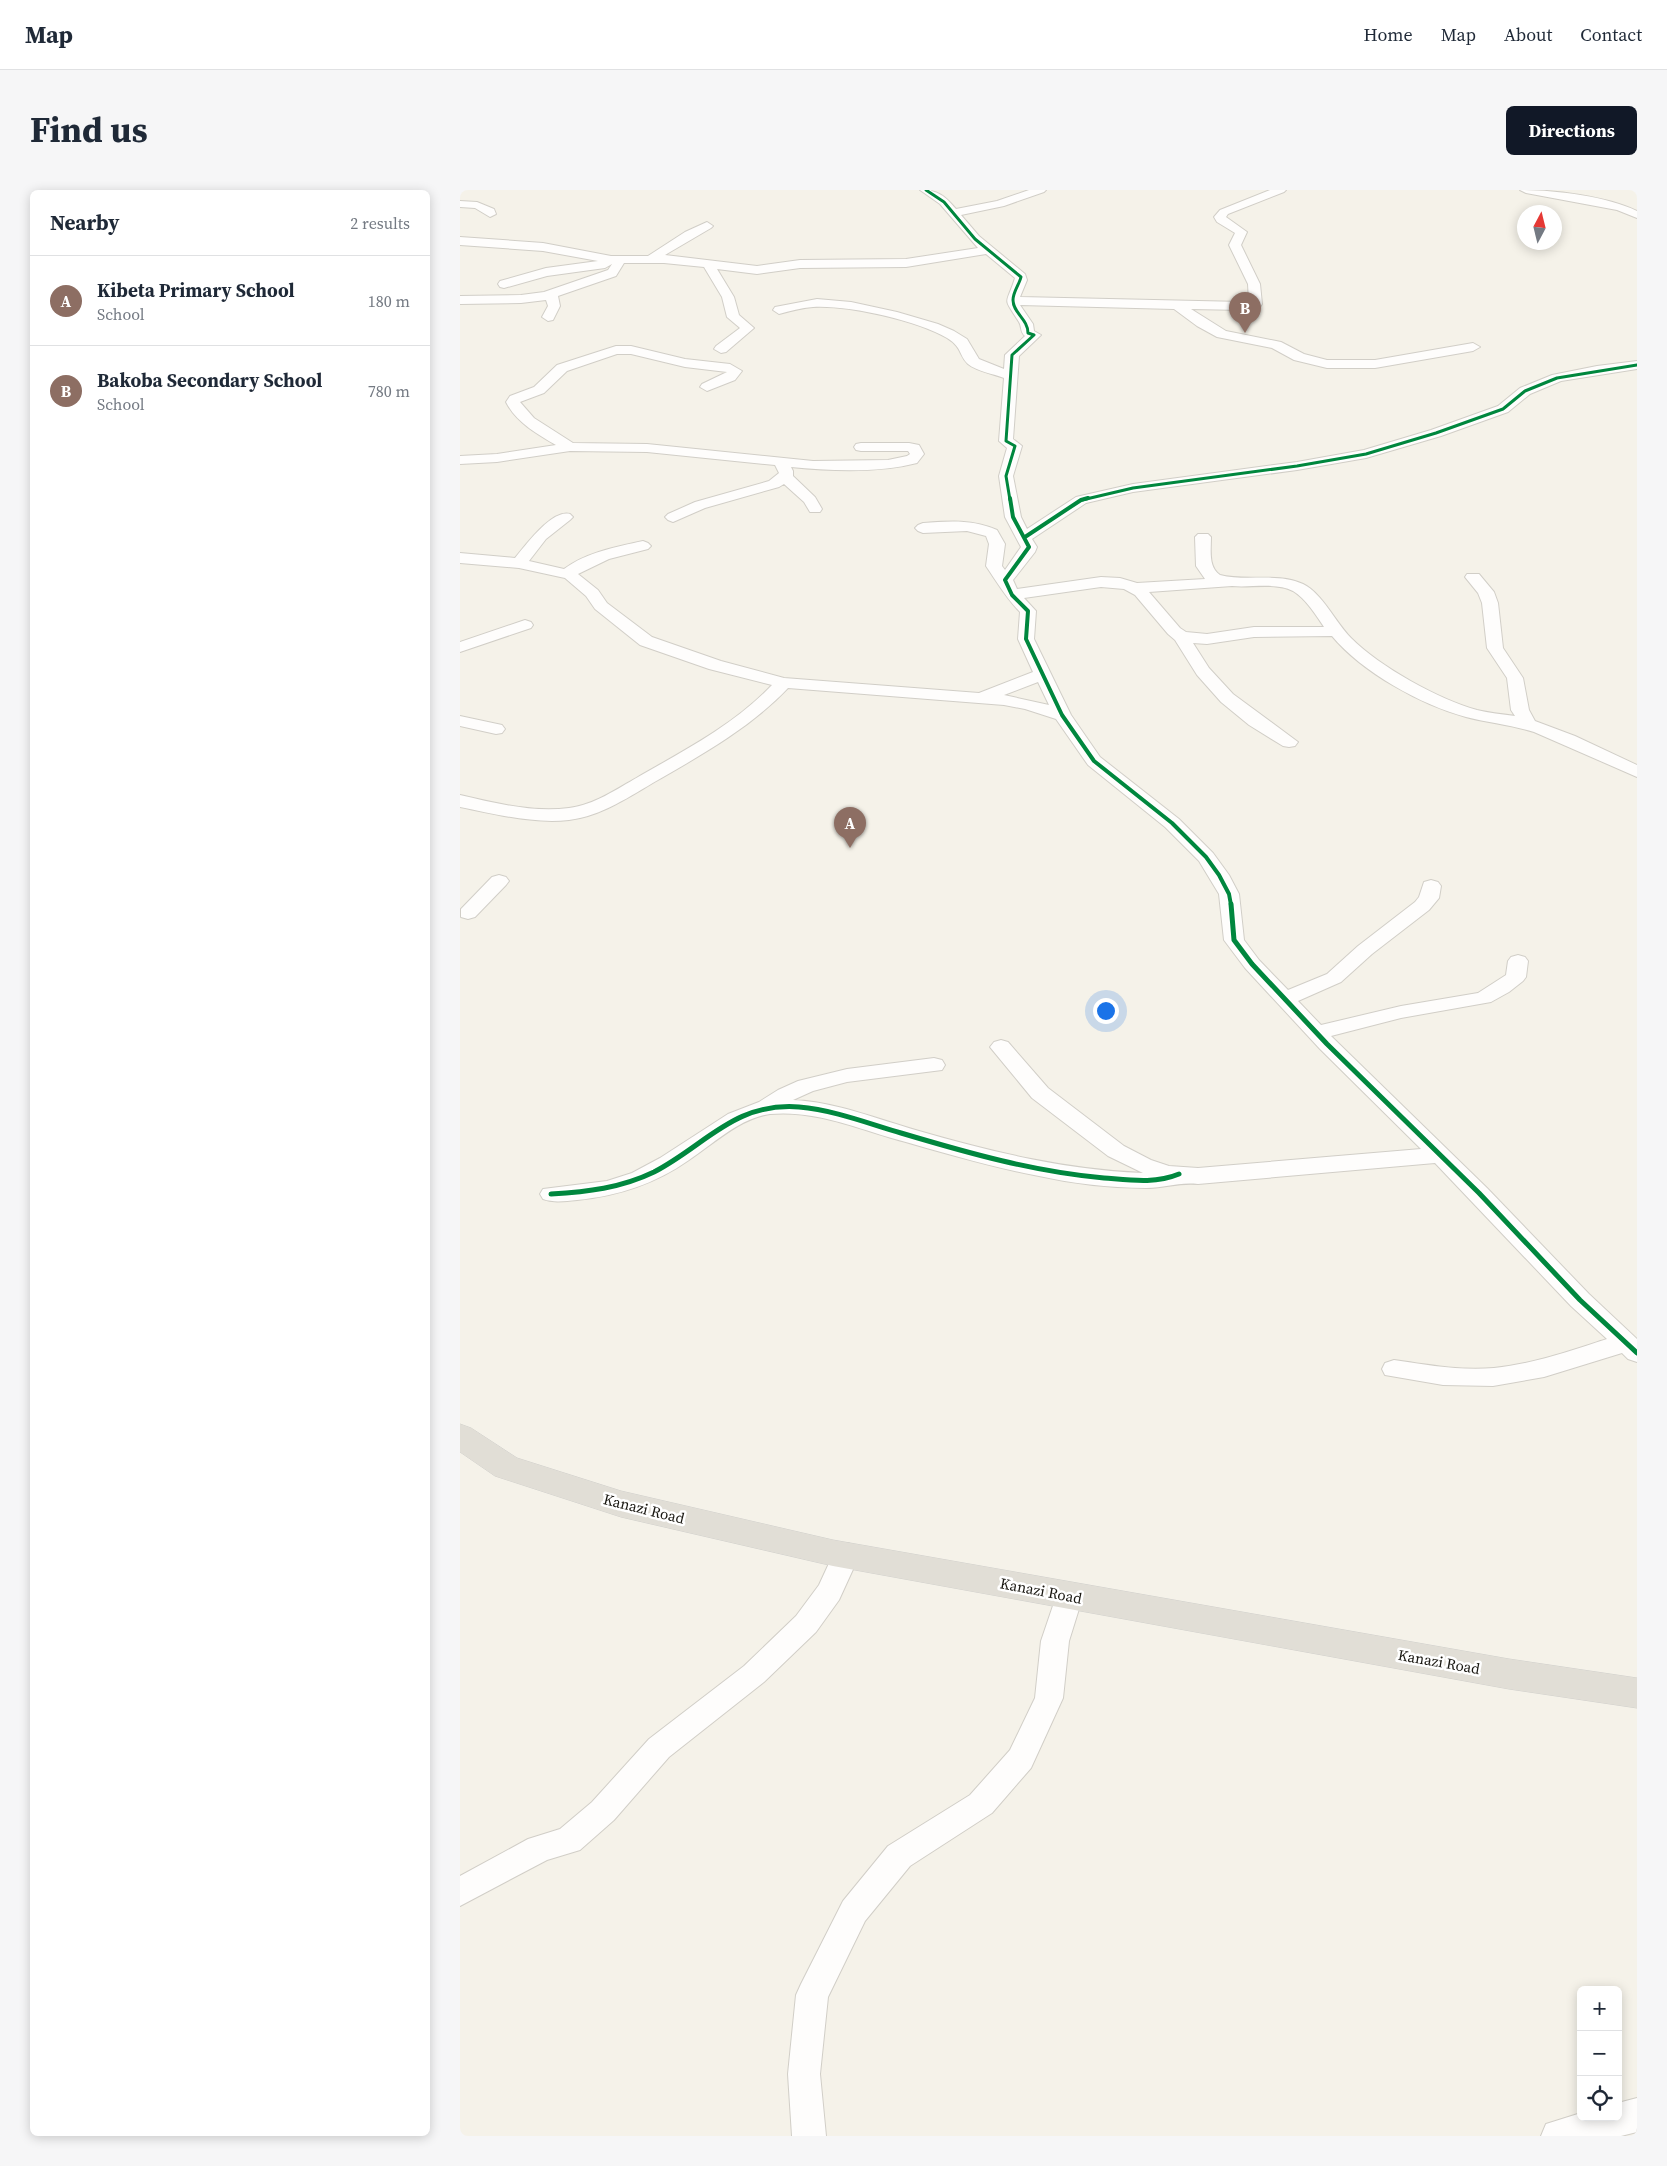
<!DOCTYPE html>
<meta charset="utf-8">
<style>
:root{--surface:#fff;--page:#f6f6f7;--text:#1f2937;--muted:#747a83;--line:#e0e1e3;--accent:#111827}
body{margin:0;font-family:"Source Serif 4",serif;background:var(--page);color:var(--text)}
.controls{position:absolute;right:15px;bottom:15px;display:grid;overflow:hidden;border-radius:8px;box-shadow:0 2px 12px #0003}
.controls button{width:45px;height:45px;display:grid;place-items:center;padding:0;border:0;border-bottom:1px solid var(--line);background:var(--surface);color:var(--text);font:25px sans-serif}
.compass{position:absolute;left:1057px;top:15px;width:45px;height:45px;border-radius:50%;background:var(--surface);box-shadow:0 2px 12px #0003;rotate:7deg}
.you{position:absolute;left:645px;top:820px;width:18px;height:18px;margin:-12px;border:4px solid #fff;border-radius:50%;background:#1a73e8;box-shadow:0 0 0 8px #1a73e833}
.badge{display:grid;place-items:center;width:32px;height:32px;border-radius:50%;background:var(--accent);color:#fff;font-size:16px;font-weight:700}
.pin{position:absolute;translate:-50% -41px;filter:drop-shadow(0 1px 2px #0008)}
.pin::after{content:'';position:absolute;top:26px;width:18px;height:15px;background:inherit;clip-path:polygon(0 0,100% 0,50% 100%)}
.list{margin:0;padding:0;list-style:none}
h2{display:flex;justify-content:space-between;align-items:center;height:65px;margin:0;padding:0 20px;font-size:21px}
h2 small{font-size:16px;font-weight:400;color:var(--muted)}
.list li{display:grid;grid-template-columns:32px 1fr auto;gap:15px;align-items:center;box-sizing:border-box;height:90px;padding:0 20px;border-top:1px solid var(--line)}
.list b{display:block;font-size:19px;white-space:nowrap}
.list p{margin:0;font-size:16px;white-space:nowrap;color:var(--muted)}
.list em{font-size:16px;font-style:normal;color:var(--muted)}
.icon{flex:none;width:28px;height:28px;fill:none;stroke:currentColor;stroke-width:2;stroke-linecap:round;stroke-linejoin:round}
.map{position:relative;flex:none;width:1177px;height:1946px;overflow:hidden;border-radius:8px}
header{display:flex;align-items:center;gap:30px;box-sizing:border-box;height:70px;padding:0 25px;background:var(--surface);border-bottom:1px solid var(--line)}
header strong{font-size:24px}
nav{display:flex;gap:28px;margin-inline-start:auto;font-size:18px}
.intro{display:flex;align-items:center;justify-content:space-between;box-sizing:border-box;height:120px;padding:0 30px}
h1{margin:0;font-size:35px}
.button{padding:12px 22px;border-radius:8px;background:var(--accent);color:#fff;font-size:18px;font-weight:700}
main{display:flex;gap:30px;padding:0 30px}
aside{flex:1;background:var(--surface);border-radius:8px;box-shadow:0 2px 12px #0003}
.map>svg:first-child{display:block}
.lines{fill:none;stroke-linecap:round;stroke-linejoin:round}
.minor-casing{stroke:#d1cec7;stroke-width:2}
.major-casing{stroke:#d1d0cc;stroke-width:1}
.minor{fill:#fefdfc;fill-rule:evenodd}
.major{fill:#e1ded6;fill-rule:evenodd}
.cycleway-far2-casing{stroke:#fff;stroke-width:5}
.cycleway-far1-casing{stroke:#fff;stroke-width:6}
.cycleway-casing{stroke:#fff;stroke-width:8}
.cycleway-far2{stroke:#00873e;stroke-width:3}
.cycleway-far1{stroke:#00873e;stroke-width:4}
.cycleway{stroke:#00873e;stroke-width:5}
.labels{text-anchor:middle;stroke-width:5;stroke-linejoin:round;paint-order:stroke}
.near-street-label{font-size:15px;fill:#181610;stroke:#fff}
</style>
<header>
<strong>Map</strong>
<nav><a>Home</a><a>Map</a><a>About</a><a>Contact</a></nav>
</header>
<div class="intro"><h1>Find us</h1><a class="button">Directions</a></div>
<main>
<aside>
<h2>Nearby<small>2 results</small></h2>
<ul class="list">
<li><span class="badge" style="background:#8d6e63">A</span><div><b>Kibeta Primary School</b><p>School</p></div><em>180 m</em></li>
<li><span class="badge" style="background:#8d6e63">B</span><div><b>Bakoba Secondary School</b><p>School</p></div><em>780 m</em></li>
</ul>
</aside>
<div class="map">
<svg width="1177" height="1946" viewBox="0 0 1177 1946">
<rect width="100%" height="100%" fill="#f5f2e9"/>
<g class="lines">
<defs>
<path id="minor" d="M 460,0 C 478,0 485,6 496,19 L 537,11 L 569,0 L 586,0 L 584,2 L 544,16 L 501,25 L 519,46 L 565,84 L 567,90 L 560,107 L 783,112 L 789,111 L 788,94 L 769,55 L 775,43 L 757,32 L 754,27 L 760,20 L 810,0 L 826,0 L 824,2 L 768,24 L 766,27 L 787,42 L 781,55 L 800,94 L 802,114 L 800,117 L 783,120 L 731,119 L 766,141 L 821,152 L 844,164 L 867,170 L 915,170 L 1013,153 L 1020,157 L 1013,161 L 915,178 L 867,178 L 834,170 L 812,158 L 757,147 L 737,136 L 714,119 L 560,115 L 573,134 L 574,141 L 581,145 L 559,166 L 553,249 L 562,256 L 553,286 L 561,327 L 567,339 L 616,307 L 673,294 L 837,272 L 904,260 L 971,240 L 1038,216 L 1060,198 L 1092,185 L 1137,176 L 1177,171 L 1177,179 L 1101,191 L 1070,204 L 1048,222 L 981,246 L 906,268 L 837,280 L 673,302 L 626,313 L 572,349 L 577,357 L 575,362 L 553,390 L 557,399 L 641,387 L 660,388 L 677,393 L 745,389 L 736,376 L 735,347 L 738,344 L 748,344 L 751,347 C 751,360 748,377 760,385 C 787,392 817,382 843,394 C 862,403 876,433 891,448 C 920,477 978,509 1017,520 C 1029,523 1042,524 1055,526 L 1051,520 L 1047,488 L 1027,458 L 1022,413 L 1018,403 L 1005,387 L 1007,384 L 1019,384 L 1034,402 L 1038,413 L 1043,458 L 1063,488 L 1069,520 L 1075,531 L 1115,546 L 1177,575 L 1177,587 L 1074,542 C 1052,535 1029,533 1006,527 C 961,515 902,482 872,446 L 794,447 L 747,454 L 733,453 L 749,478 L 773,504 L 838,552 L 835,556 L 829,557 L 823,556 L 789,535 L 761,512 L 737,485 L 715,450 L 708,444 L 675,405 L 664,399 L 641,397 L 564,408 L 576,421 L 574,449 L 611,525 L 640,567 L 719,629 L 753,663 L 769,685 L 779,704 L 784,750 L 799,770 L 828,800 L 867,784 L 898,756 L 955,712 L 959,707 L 964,692 L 971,690 L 978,692 L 981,696 L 979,708 L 969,720 L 912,764 L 881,792 L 838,811 L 861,835 L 941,816 L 1018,803 L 1046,785 L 1048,771 L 1051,767 L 1058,765 L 1065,767 L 1068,771 L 1066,787 L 1063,791 L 1049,802 L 1031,812 L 941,828 L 871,846 L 1027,998 L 1129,1104 L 1177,1149 L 1177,1172 L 1168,1169 L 1162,1163 L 1084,1187 L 1033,1196 L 983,1195 L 925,1185 L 922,1179 L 925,1173 L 934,1170 C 967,1175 1001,1181 1034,1178 C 1073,1174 1110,1161 1147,1149 L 1111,1116 L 975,973 L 738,994 C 717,992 706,998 686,998 C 649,998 610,993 574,985 C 527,976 481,962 435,949 C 394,937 354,920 310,924 C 280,928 253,954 229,970 C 195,994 158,1006 117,1010 C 105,1011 94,1013 83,1009 L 80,1004 L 83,999 L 147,991 L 172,983 L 200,968 L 268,924 L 299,912 L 318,900 L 338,891 L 387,879 L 474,868 L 482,870 L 485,875 L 482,880 L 387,892 L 353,901 L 333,910 C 376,912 417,929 459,941 C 532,962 606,980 683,983 L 648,966 L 572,908 L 530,857 L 534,852 L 541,850 L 548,852 L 588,898 L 664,956 L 691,970 L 709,976 L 738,978 L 961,959 L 860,859 L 785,778 L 764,750 L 759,704 L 739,671 L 705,637 L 628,575 L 596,529 L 565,519 L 544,515 L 328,498 C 291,537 245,563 198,590 C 170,606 142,626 109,630 C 73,634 35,624 0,617 L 0,605 C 35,613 73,623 109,618 C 134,615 157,599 178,587 C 225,560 274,535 312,495 L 249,479 L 180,455 L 135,419 L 126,406 L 105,388 L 59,378 L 0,373 L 0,363 L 55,368 C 66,355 92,319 110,324 L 113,327 L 110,330 L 86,349 L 69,371 L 104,379 C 127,362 156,357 183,351 L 188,353 L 191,356 L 188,359 L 149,369 L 118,384 L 138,400 L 147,413 L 192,447 L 261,471 L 324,488 L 519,503 L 573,482 L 558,449 L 560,422 C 546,408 537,392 526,376 L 529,354 L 526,346 L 507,341 L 463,343 L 458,341 L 455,338 L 458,335 L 463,333 C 489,331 513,329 537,340 L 545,354 L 542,376 L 545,380 L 561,357 L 545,327 L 539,286 L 547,258 L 539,251 L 544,188 C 534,184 516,181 508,174 C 498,164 503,158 487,148 C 456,130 388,115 353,117 C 341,118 330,121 319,124 L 313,120 L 315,117 L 357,109 L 391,112 L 437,122 L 478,134 L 494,141 L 507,149 L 519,169 L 544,179 L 545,165 L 565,146 C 560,142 562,137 559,132 C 542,105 546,117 555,88 L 526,64 L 446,77 L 340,78 L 297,84 L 257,79 L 274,107 L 279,125 L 294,138 L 266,162 L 261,163 L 254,159 L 256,156 L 280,138 L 267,127 L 262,107 L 244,77 L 204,73 L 164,73 L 156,86 L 98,106 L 100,116 L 93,130 L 88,131 L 82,127 L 88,116 L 86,110 L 61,113 L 0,114 L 0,106 L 61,105 L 84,102 L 148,80 L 152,74 L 145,78 L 87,86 L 44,98 L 40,97 L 38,94 L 40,91 L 86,78 L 138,71 L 83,61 L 0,55 L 0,47 L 83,53 L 151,66 L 188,66 L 225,42 L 247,32 L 253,36 L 251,38 L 205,65 L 297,76 L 340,70 L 446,69 L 518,58 L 480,14 ZM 772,396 C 790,398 816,392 833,401 C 846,409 856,425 864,437 L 794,437 L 747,444 L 726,442 L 720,438 L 689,402 ZM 578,492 L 589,515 L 544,505 Z
M 1060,0 C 1094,0 1146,6 1177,21 L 1177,28 L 1157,20 L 1066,3 Z
M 0,11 L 17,12 L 34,19 L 36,24 L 30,27 L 15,18 L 0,17 Z
M 156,156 L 171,156 L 225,169 L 270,174 L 282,181 L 275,190 L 247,201 L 240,197 L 242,194 L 267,182 L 225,177 L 171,164 L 157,164 L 107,181 L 84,203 L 60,212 L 74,228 L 113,253 L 187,254 L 353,271 L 428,270 L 447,266 L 450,264 L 448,261 L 401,261 L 396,260 L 394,257 L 396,254 L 401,253 L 449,253 L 459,255 L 464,264 L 457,273 C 419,283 370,281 331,277 L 333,281 L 333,286 L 355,307 L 362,319 L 360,322 L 350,322 L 344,312 L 324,294 L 319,297 L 245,318 L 213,332 L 208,330 L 205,327 L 208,324 L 235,312 L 309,291 L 319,283 L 315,275 L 187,262 L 110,261 L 37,272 L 0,274 L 0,266 L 37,264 L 96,255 C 77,244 56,232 46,212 L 50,206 L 74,197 L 97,175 Z
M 65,430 L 71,432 L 73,435 L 71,438 L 0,462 L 0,452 Z
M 0,526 L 42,535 L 45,539 L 42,543 L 36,544 L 0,536 Z
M 39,685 L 46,687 L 49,691 L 46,695 L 15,727 L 8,729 L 1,727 L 1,719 L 32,687 Z
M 387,1353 L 397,1356 L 400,1364 L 379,1410 L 356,1442 L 304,1492 L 209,1567 L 154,1630 L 120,1660 L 87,1670 L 0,1716 L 0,1686 L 68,1649 L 100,1639 L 132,1612 L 189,1549 L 284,1476 L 336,1426 L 359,1395 L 377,1356 Z
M 609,1395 L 619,1398 L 623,1406 L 609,1451 L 603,1508 L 571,1578 L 532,1623 L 450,1676 L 405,1731 L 368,1807 L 360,1884 L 366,1946 L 332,1946 L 328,1884 L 336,1805 L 341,1794 L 383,1711 L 428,1656 L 510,1605 L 550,1560 L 575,1508 L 581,1451 L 599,1398 Z
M 1177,1908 L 1177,1942 L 1161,1946 L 1081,1946 L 1086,1934 L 1121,1923 L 1121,1927 L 1158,1927 L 1158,1913 Z"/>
<path id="major" d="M 0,1234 L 11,1238 L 57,1268 L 161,1301 L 373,1350 L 1049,1469 L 1177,1488 L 1177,1518 L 1049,1499 L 373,1376 L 161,1327 L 35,1286 L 0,1262 Z"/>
</defs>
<!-- minor casing -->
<use href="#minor" class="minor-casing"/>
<!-- major casing -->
<use href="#major" class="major-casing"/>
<!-- minor -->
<use href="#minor" class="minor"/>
<!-- major -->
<use href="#major" class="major"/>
<defs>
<path id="cycleway-far2" d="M 466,0 L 484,12 L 515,49 L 561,87 C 559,95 553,102 553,110 C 553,123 568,129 568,143 L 574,145 L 552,165 L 546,251 L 555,256 L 546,286 L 550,310
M 622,310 L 673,298 L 837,276 L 906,264 L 976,243 L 1043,219 L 1065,201 L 1097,188 L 1177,175"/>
<path id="cycleway-far1" d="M 550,308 L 553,327 L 569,357 L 545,390 L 552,405 L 568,421 L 566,449 L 602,525 L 634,571 L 712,633 L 746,667 L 759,685 L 769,704 L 771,715
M 565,347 L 621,310 L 628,308"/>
<path id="cycleway" d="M 771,714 L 774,750 L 792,774 L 867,854 L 1019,1003 L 1120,1110 L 1177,1163
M 91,1004 C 127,1002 161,998 194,982 C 246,955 274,912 339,917 C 374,920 407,933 441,943 C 508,963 575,982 644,988 C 670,990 695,994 719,984"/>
</defs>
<!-- cycleway-far2 casing -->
<use href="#cycleway-far2" class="cycleway-far2-casing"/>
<!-- cycleway-far1 casing -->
<use href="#cycleway-far1" class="cycleway-far1-casing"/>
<!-- cycleway casing -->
<use href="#cycleway" class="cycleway-casing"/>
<!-- cycleway-far2 -->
<use href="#cycleway-far2" class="cycleway-far2"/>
<!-- cycleway-far1 -->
<use href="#cycleway-far1" class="cycleway-far1"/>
<!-- cycleway -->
<use href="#cycleway" class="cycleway"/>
</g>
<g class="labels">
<!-- near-street labels -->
<g class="near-street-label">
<text transform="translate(184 1319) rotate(14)" y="5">Kanazi Road</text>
<text transform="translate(581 1401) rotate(11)" y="5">Kanazi Road</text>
<text transform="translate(979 1472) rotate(10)" y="5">Kanazi Road</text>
</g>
</g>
</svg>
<div class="controls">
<button>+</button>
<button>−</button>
<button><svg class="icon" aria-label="locate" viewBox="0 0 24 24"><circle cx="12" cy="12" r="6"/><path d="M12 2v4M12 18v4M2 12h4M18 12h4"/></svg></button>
</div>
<svg class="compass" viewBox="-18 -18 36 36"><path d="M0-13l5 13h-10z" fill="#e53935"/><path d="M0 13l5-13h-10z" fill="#747a83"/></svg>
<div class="you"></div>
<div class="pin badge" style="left:390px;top:658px;background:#8d6e63">A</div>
<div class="pin badge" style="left:785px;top:143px;background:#8d6e63">B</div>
</div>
</main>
